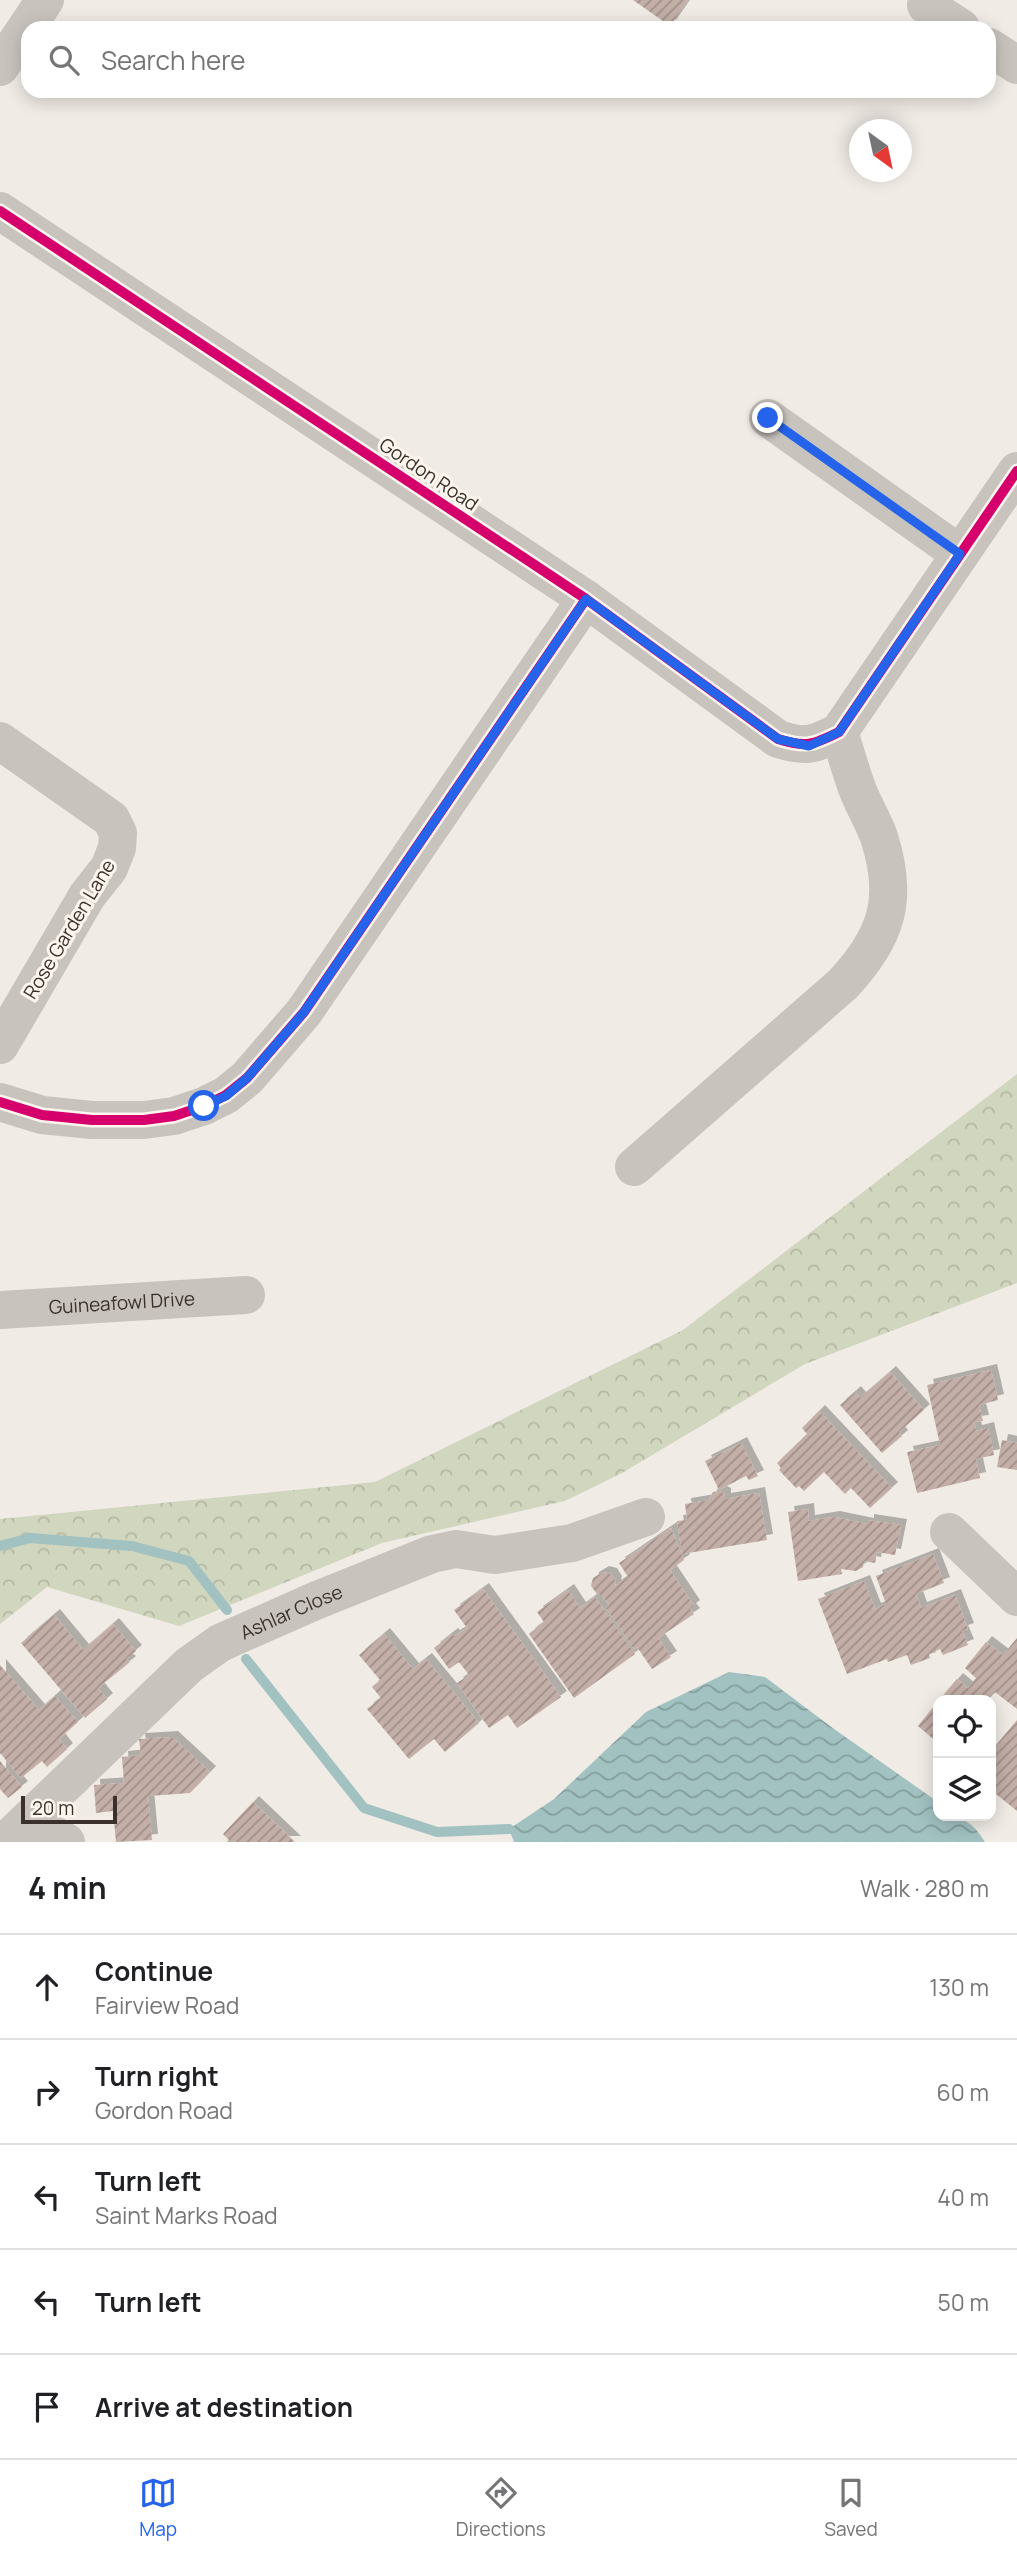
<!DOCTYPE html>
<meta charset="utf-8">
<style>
:root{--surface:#fff;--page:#f2f2f2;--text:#202124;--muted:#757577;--line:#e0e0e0;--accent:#2563eb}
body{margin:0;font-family:Manrope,sans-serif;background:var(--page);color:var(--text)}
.controls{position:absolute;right:21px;bottom:21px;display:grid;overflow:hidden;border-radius:14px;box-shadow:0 4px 18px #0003}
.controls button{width:63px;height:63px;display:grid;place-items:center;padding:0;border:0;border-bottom:2px solid var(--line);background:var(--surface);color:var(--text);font:35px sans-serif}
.compass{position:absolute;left:849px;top:119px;width:63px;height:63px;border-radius:50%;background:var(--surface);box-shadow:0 4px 18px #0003;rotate:147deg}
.scale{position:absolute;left:21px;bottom:18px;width:96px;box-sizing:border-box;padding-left:7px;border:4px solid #3b302b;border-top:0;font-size:19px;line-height:24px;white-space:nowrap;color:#3b302b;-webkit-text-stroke:5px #fbf5ee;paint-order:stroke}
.stop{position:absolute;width:21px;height:21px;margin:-16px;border:5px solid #2563eb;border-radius:50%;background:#fff}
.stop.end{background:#2563eb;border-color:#fff;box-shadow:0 2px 7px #0008}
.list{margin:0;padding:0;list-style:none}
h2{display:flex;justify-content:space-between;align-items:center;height:91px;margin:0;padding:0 28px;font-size:30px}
h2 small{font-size:23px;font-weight:400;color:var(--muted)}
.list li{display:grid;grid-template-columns:46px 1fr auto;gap:21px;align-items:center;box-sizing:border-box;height:105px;padding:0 28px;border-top:2px solid var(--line)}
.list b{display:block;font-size:26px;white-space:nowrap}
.list p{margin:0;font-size:23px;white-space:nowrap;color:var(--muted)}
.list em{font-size:23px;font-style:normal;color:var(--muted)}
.icon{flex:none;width:38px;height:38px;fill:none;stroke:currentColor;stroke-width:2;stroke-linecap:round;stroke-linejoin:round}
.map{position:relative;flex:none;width:1017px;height:1842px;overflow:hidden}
.search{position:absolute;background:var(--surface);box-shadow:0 4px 18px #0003;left:21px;right:21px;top:21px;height:77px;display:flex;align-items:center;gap:18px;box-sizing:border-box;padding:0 24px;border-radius:21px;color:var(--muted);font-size:26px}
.sheet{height:616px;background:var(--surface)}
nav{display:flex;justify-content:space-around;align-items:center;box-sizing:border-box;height:98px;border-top:2px solid var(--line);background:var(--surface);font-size:19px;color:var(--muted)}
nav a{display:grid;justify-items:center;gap:4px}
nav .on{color:var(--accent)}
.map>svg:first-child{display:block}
.forest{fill:url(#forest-crowns)}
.water{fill:url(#water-waves)}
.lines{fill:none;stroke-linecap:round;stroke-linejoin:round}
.stream{stroke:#a1c2c1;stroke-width:10}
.building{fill:url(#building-hatch);filter:url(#shadow)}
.minor{stroke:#c9c3be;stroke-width:38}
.cycleway-casing{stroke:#fbf5ee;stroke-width:15}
.cycleway{stroke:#d6006c;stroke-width:10}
.route{stroke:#2563eb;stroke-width:9}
.labels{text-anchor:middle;stroke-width:6;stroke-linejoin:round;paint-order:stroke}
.street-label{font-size:19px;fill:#3b302b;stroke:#fbf5ee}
</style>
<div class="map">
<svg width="1017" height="1842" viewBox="0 0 1017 1842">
<defs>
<pattern id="forest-crowns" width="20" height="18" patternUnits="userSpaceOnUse" patternTransform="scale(1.75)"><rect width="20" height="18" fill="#d1d6bf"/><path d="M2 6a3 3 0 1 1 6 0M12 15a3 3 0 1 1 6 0" fill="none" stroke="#b4b8a4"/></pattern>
<pattern id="water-waves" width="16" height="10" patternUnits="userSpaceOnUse" patternTransform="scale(1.75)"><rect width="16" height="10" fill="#a1c2c1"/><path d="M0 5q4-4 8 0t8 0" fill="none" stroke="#849e9d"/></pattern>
<pattern id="building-hatch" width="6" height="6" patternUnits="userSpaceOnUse" patternTransform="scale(1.75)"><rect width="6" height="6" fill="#c3afa7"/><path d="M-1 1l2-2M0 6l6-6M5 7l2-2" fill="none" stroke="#a08f88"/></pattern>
<filter id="shadow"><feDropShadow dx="6" dy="-6" stdDeviation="0" flood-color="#0004"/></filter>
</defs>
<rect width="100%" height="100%" fill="#f0ebe5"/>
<!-- forest -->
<path class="forest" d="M 1017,1074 L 1017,1283 L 805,1364 L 622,1473 L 565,1501 L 382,1543 L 179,1626 L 47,1587 L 0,1624 L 0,1519 L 375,1482 L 683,1330 Z"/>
<!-- water -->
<path class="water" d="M 729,1672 L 765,1677 L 834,1729 L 938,1802 L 938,1816 C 962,1816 972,1821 985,1842 L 514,1842 L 509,1829 L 554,1799 L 646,1712 Z"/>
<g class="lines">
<!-- stream -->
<path class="stream" d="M 0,1546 L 30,1538 L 132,1546 L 189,1561 L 227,1610
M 246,1659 L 364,1808 L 437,1832 L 509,1829"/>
</g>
<!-- building -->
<path class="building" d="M 633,0 L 688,0 L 670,26 Z
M 991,1370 L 998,1400 L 979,1405 L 983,1421 L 974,1422 L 976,1431 L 988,1428 L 994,1455 L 976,1459 L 980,1478 L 917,1493 L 907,1452 L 940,1445 L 927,1385 Z
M 890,1372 L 924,1410 L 899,1432 L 902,1436 L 882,1453 L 840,1405 L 855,1392 L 860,1398 Z
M 819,1411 L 892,1488 L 870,1508 L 851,1488 L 845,1494 L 824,1472 L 804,1491 L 799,1486 L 796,1488 L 779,1470 L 781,1468 L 777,1463 L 807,1434 L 802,1428 Z
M 1002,1440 L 1017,1443 L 1017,1470 L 997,1467 Z
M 741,1443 L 758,1476 L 749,1480 L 746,1476 L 719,1490 L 705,1461 Z
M 719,1491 L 725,1494 L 725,1499 L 759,1493 L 767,1540 L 682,1554 L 677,1521 L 687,1520 L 685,1504 L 709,1500 L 713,1492 Z
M 808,1509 L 809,1521 L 834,1517 L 868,1524 L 868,1520 L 901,1525 L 895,1555 L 877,1552 L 875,1563 L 864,1561 L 863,1567 L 856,1571 L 841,1569 L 842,1574 L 798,1581 L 788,1512 Z
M 671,1528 L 684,1560 L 670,1570 L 694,1606 L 690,1609 L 694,1614 L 658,1638 L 671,1657 L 652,1669 L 637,1647 L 634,1649 L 606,1608 L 609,1605 L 602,1595 L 597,1594 L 591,1586 L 593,1578 L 603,1572 L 611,1574 L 616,1582 L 615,1586 L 628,1577 L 619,1563 Z
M 933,1554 L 944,1583 L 916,1594 L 921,1608 L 955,1595 L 968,1629 L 962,1631 L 968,1645 L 943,1655 L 940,1649 L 929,1654 L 930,1658 L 911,1665 L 907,1655 L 888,1662 L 887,1659 L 847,1674 L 818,1599 L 864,1581 L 875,1609 L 886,1604 L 876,1576 Z
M 483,1589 L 561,1697 L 517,1728 L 508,1715 L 489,1728 L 457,1683 L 469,1675 L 459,1662 L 449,1669 L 434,1648 L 452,1634 L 454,1636 L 467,1628 L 454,1610 Z
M 568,1590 L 580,1608 L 595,1597 L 635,1654 L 574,1698 L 529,1634 L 544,1622 L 537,1612 Z
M 54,1615 L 83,1650 L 113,1624 L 136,1651 L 126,1659 L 130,1662 L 98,1688 L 107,1699 L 85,1718 L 21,1643 Z
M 384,1634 L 413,1669 L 426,1659 L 479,1723 L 445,1752 L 434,1739 L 409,1759 L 367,1709 L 381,1698 L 372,1687 L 380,1680 L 359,1655 Z
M 1017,1638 L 1017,1709 L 995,1692 L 988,1700 L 939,1700 L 957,1679 L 968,1688 L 976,1678 L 965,1668 L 986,1642 L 1003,1655 Z
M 0,1665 L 39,1710 L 55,1696 L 78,1722 L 59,1739 L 67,1749 L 47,1767 L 42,1761 L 21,1778 L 0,1753 Z
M 938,1701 L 938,1743 L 918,1726 Z
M 1017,1720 L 1017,1811 L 991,1790 L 991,1751 Z
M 172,1737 L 210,1772 L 190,1793 L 148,1796 L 152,1840 L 116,1842 L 113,1811 L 96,1813 L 94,1785 L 124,1783 L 122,1757 L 141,1755 L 139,1739 Z
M 0,1761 L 22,1787 L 8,1798 L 0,1789 Z
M 253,1802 L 295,1842 L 227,1842 L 229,1840 L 223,1834 Z"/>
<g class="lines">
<!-- minor -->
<g class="minor">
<path d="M 926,5 L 961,28"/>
<path d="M 989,47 L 1017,65"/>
<path d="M 0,67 L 45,0"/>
<path d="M 0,211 L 586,599 L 778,739 C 806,748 813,745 839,732 L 1017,471"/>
<path d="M 768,418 L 960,554"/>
<path d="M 0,741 L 111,819 L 118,833 L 117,848 L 109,868 L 87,896 L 0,1045"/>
<path d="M 0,1102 L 42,1115 L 92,1120 L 144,1120 L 174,1116 L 204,1106 L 226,1095 L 247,1078 L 304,1012 L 586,599"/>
<path d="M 634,1167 L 843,984 C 887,937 899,899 879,837 C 873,820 863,805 857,788 C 850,769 845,750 839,732"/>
<path id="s1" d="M 0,1310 L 246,1295"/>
<path d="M 949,1532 L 1017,1597"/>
<path d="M 29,1820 L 66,1842"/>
<path id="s2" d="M 5,1842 L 189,1665 L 220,1643 L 315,1601 L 432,1554 L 456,1549 L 495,1555 L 572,1543 L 646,1517"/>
</g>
<defs>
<path id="cycleway" d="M 0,211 L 586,599 L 778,739 C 806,748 813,745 839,732 L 1017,471
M 0,1102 L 42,1115 L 92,1120 L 144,1120 L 174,1116 L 204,1106 L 226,1095 L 247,1078 L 304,1012 L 586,599"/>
</defs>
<!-- cycleway casing -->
<use href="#cycleway" class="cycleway-casing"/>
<!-- cycleway -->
<use href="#cycleway" class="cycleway"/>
</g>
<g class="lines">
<!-- route -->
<path class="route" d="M 204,1106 L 226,1096 L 247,1078 L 304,1012 L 586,599 L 778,739 L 809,746 L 839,732 L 960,554 L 768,418"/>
</g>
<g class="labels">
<!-- street labels -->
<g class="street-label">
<text transform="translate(429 474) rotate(34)" y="7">Gordon Road</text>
<text transform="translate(69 929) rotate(-59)" y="7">Rose Garden Lane</text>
<text dy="7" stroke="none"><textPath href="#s1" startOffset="122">Guineafowl Drive</textPath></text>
<text dy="7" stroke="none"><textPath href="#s2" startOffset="371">Ashlar Close</textPath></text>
</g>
</g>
</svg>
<div class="controls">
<button><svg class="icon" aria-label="locate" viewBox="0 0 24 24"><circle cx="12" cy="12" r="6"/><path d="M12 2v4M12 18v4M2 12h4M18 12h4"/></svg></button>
<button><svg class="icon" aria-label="layers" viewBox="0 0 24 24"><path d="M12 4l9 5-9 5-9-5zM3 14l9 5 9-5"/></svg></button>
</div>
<svg class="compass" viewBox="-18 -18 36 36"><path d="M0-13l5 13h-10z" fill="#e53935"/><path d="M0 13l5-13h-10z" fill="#757577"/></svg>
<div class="scale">20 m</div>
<div class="stop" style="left:204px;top:1106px"></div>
<div class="stop end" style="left:768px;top:418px"></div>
<div class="search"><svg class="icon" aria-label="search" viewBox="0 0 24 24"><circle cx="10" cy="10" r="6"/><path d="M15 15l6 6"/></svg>Search here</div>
</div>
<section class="sheet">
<h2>4 min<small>Walk · 280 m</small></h2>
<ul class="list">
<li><svg class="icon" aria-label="ahead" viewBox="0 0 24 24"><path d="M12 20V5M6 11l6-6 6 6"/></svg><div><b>Continue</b><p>Fairview Road</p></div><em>130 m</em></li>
<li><svg class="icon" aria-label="right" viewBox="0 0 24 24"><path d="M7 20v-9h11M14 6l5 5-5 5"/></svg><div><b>Turn right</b><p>Gordon Road</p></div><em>60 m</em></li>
<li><svg class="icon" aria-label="left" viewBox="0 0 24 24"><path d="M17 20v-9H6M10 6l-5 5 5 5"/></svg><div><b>Turn left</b><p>Saint Marks Road</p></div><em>40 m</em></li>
<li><svg class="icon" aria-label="left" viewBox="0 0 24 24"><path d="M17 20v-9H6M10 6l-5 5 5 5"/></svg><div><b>Turn left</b></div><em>50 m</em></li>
<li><svg class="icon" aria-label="arrive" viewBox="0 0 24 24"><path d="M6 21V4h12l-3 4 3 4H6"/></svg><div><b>Arrive at destination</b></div></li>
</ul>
</section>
<nav>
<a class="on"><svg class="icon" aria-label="map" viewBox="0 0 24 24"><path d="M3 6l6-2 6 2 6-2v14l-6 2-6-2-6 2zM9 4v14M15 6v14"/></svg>Map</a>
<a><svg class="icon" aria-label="directions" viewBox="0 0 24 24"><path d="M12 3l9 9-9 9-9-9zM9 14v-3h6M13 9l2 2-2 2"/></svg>Directions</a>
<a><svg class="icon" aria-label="saved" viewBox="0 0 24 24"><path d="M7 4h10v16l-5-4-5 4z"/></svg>Saved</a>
</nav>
